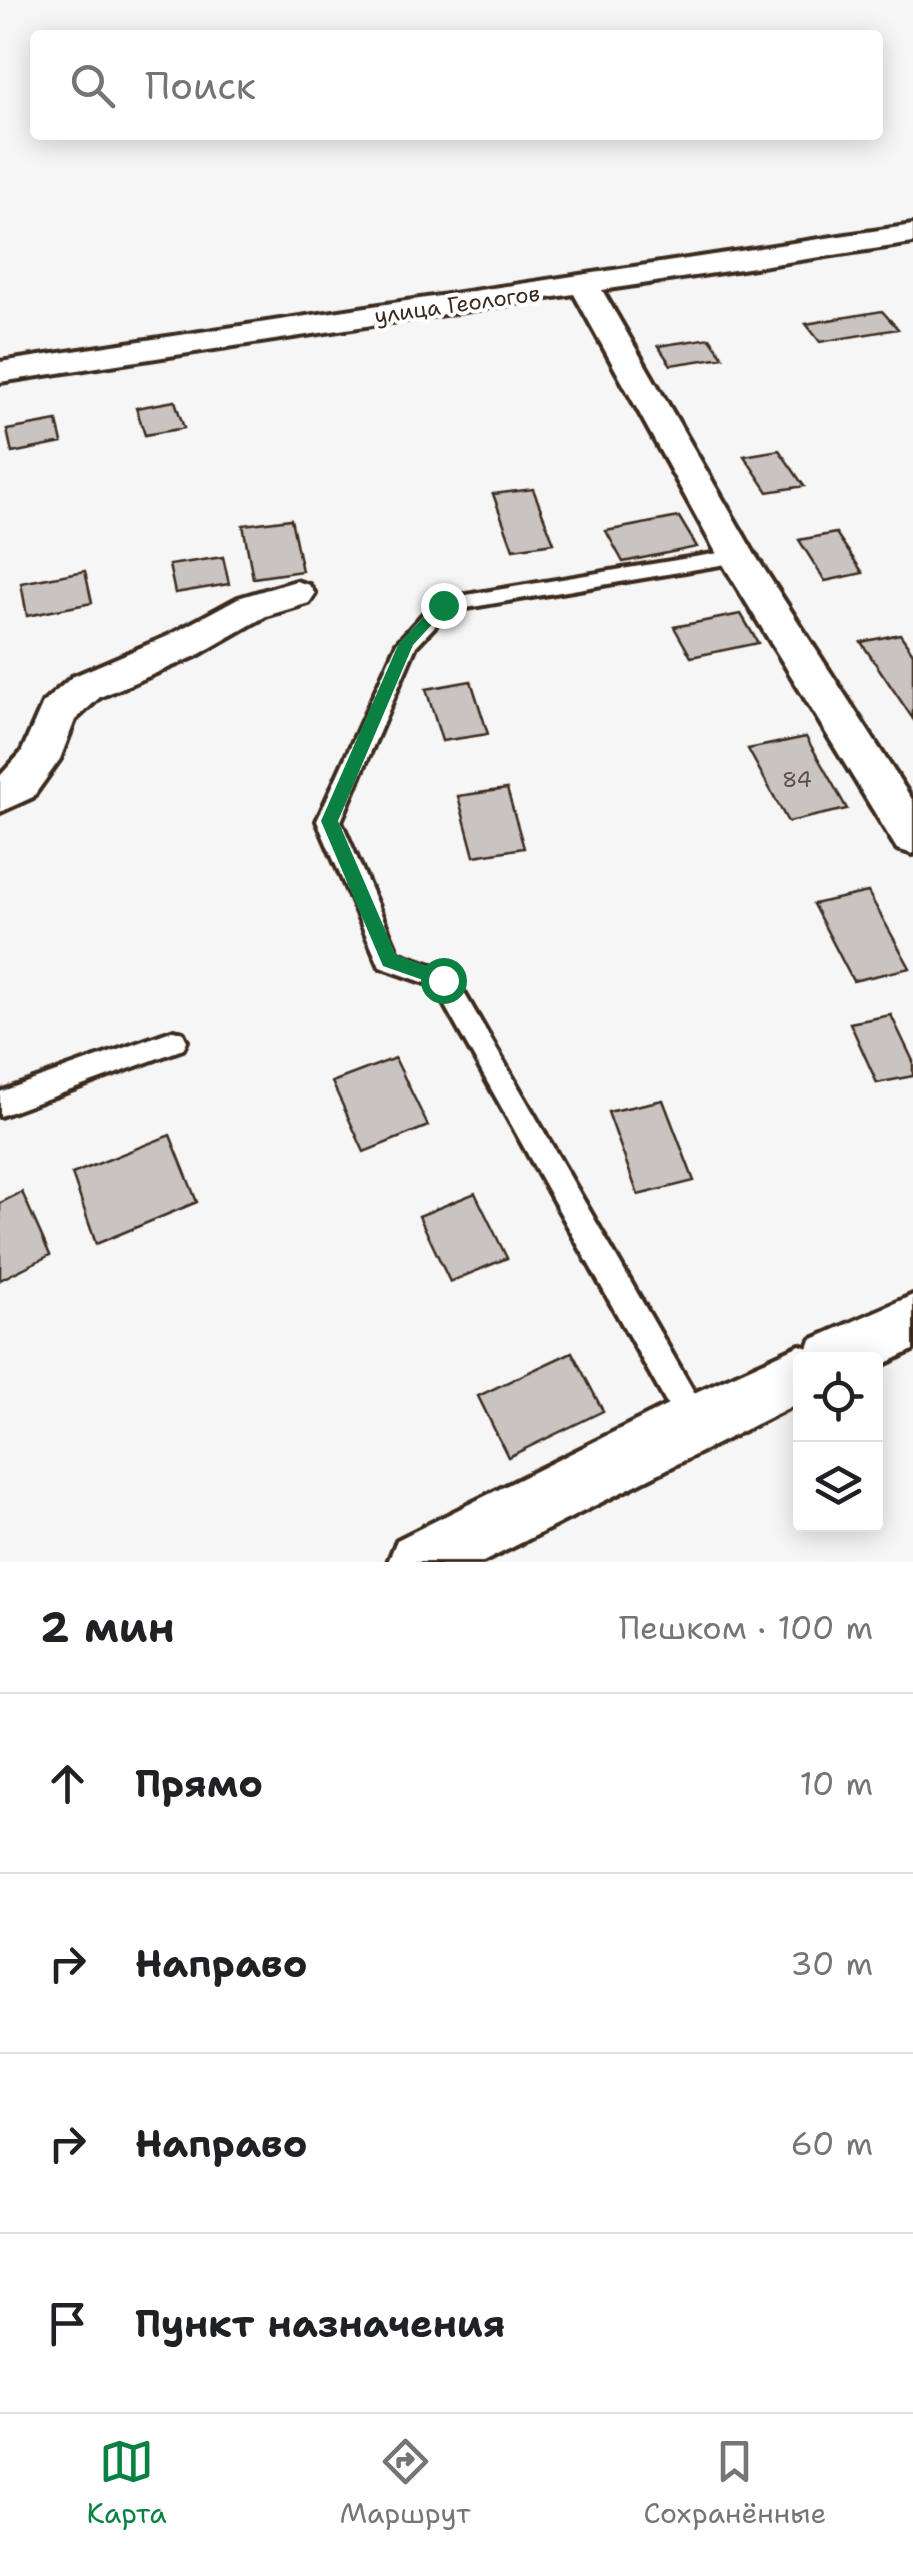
<!DOCTYPE html>
<html lang="ru">
<meta charset="utf-8">
<style>
:root{--surface:#fff;--page:#f6f6f6;--text:#202124;--muted:#757577;--line:#e0e0e0;--accent:#0b8043}
body{margin:0;font-family:"Shantell Sans",sans-serif;background:var(--page);color:var(--text)}
.controls{position:absolute;right:30px;bottom:30px;display:grid;overflow:hidden;border-radius:10px;box-shadow:0 5px 25px #0003}
.controls button{width:90px;height:90px;display:grid;place-items:center;padding:0;border:0;border-bottom:2px solid var(--line);background:var(--surface);color:var(--text);font:50px sans-serif}
.stop{position:absolute;width:30px;height:30px;margin:-22px;border:8px solid #0b8043;border-radius:50%;background:#fff}
.stop.end{background:#0b8043;border-color:#fff;box-shadow:0 2px 10px #0008}
.list{margin:0;padding:0;list-style:none}
h2{display:flex;justify-content:space-between;align-items:center;height:130px;margin:0;padding:0 40px;font-size:42px}
h2 small{font-size:32px;font-weight:400;color:var(--muted)}
.list li{display:grid;grid-template-columns:65px 1fr auto;gap:30px;align-items:center;box-sizing:border-box;height:180px;padding:0 40px;border-top:2px solid var(--line)}
.list b{display:block;font-size:38px;white-space:nowrap}
.list em{font-size:32px;font-style:normal;color:var(--muted)}
.icon{flex:none;width:55px;height:55px;fill:none;stroke:currentColor;stroke-width:2;stroke-linecap:round;stroke-linejoin:round}
.map{position:relative;flex:none;width:913px;height:1562px;overflow:hidden}
.search{position:absolute;background:var(--surface);box-shadow:0 5px 25px #0003;left:30px;right:30px;top:30px;height:110px;display:flex;align-items:center;gap:25px;box-sizing:border-box;padding:0 35px;border-radius:10px;color:var(--muted);font-size:38px}
.sheet{height:850px;background:var(--surface)}
nav{display:flex;justify-content:space-around;align-items:center;box-sizing:border-box;height:140px;border-top:2px solid var(--line);background:var(--surface);font-size:28px;color:var(--muted)}
nav a{display:grid;justify-items:center;gap:5px}
nav .on{color:var(--accent)}
.map>svg:first-child{display:block}
.building{fill:#c9c3c1;stroke:#3b2a1e;stroke-width:2.5}
.lines{fill:none;stroke-linecap:round;stroke-linejoin:round}
.service-casing{stroke:#3b2a1e;stroke-width:8}
.minor-casing{stroke:#3b2a1e;stroke-width:8}
.service{fill:#fff;fill-rule:evenodd}
.minor{fill:#fff;fill-rule:evenodd}
.route{fill:#0b8043}
.labels{text-anchor:middle;stroke-width:8;stroke-linejoin:round;paint-order:stroke}
.far-street-label{font-size:22px;fill:#3b2a1e;stroke:#fff}
.number-label{font-size:22px;fill:#5e5047}
</style>
<div class="map">
<svg width="913" height="1562" viewBox="0 0 913 1562">
<rect width="100%" height="100%" fill="#f7f6f6"/>
<filter id="ink" filterUnits="userSpaceOnUse"><feTurbulence type="fractalNoise" baseFrequency=".01" numOctaves="2"/><feDisplacementMap in="SourceGraphic" scale="20" xChannelSelector="R" yChannelSelector="G"/><feConvolveMatrix kernelMatrix="1 2 1 2 8 2 1 2 1" color-interpolation-filters="sRGB"/></filter>
<g filter="url(#ink)">
<!-- building -->
<path class="building" d="M 882,311 L 898,329 L 820,342 L 806,324 Z
M 710,338 L 723,357 L 671,365 L 658,346 Z
M 175,401 L 184,428 L 145,435 L 136,408 Z
M 57,421 L 62,443 L 12,453 L 7,430 Z
M 779,450 L 804,486 L 768,492 L 744,456 Z
M 533,489 L 554,543 L 513,549 L 493,494 Z
M 679,517 L 697,547 L 623,562 L 606,531 Z
M 291,519 L 302,571 L 253,578 L 243,525 Z
M 836,533 L 863,573 L 825,581 L 799,540 Z
M 223,557 L 229,584 L 175,593 L 169,565 Z
M 85,571 L 92,603 L 27,616 L 21,583 Z
M 741,614 L 758,643 L 691,657 L 674,627 Z
M 900,634 L 913,653 L 913,719 L 861,642 Z
M 471,681 L 488,734 L 442,741 L 426,689 Z
M 806,737 L 847,809 L 788,822 L 748,749 Z
M 507,789 L 524,848 L 474,856 L 458,796 Z
M 868,892 L 910,968 L 853,981 L 813,904 Z
M 891,1015 L 913,1061 L 913,1076 L 877,1083 L 850,1023 Z
M 395,1058 L 428,1126 L 364,1152 L 332,1082 Z
M 663,1100 L 694,1181 L 638,1195 L 608,1112 Z
M 170,1135 L 197,1202 L 96,1244 L 72,1174 Z
M 22,1192 L 50,1255 L 0,1280 L 0,1203 Z
M 475,1193 L 507,1258 L 450,1282 L 419,1216 Z
M 572,1352 L 603,1411 L 508,1457 L 478,1396 Z"/>
<g class="lines">
<defs>
<path id="service" d="M 737,550 L 744,551 L 747,556 L 744,561 L 449,611 L 416,646 L 341,821 L 398,953 L 452,972 L 705,1411 L 709,1422 L 705,1433 L 694,1437 L 683,1433 L 434,986 L 380,967 L 317,821 L 397,643 L 436,600 Z
M 174,1030 L 183,1033 L 187,1041 L 183,1049 L 0,1116 L 0,1092 Z"/>
<path id="minor" d="M 913,225 L 913,243 L 602,290 L 755,555 L 913,801 L 913,854 L 897,849 L 718,556 L 574,294 L 0,382 L 0,362 Z
M 296,581 L 309,585 L 315,594 L 309,603 L 266,616 L 196,656 L 100,697 L 75,720 L 60,759 L 33,797 L 0,812 L 0,776 L 21,753 L 43,703 L 72,677 L 168,636 L 238,598 Z
M 913,1295 L 913,1350 L 876,1368 L 876,1360 L 800,1360 L 800,1402 L 483,1562 L 388,1562 L 397,1540 L 674,1402 L 800,1345 L 808,1348 L 811,1340 Z"/>
</defs>
<!-- service casing -->
<use href="#service" class="service-casing"/>
<!-- minor casing -->
<use href="#minor" class="minor-casing"/>
<!-- service -->
<use href="#service" class="service"/>
<!-- minor -->
<use href="#minor" class="minor"/>
</g>
</g>
<!-- route -->
<path class="route" d="M 438,602 L 450,605 L 413,645 L 338,821 L 396,955 L 449,974 L 452,980 L 443,987 L 383,966 L 321,821 L 399,643 Z"/>
<g class="labels">
<!-- far-street labels -->
<g class="far-street-label">
<text transform="translate(457 304) rotate(-8)" y="8">улица Геологов</text>
</g>
<!-- number labels -->
<g class="number-label">
<text x="797" y="787">84</text>
</g>
</g>
</svg>
<div class="controls">
<button><svg class="icon" aria-label="locate" viewBox="0 0 24 24"><circle cx="12" cy="12" r="6"/><path d="M12 2v4M12 18v4M2 12h4M18 12h4"/></svg></button>
<button><svg class="icon" aria-label="layers" viewBox="0 0 24 24"><path d="M12 4l9 5-9 5-9-5zM3 14l9 5 9-5"/></svg></button>
</div>
<div class="stop" style="left:443px;top:980px"></div>
<div class="stop end" style="left:443px;top:605px"></div>
<div class="search"><svg class="icon" aria-label="search" viewBox="0 0 24 24"><circle cx="10" cy="10" r="6"/><path d="M15 15l6 6"/></svg>Поиск</div>
</div>
<section class="sheet">
<h2>2 мин<small>Пешком · 100 m</small></h2>
<ul class="list">
<li><svg class="icon" aria-label="ahead" viewBox="0 0 24 24"><path d="M12 20V5M6 11l6-6 6 6"/></svg><div><b>Прямо</b></div><em>10 m</em></li>
<li><svg class="icon" aria-label="right" viewBox="0 0 24 24"><path d="M7 20v-9h11M14 6l5 5-5 5"/></svg><div><b>Направо</b></div><em>30 m</em></li>
<li><svg class="icon" aria-label="right" viewBox="0 0 24 24"><path d="M7 20v-9h11M14 6l5 5-5 5"/></svg><div><b>Направо</b></div><em>60 m</em></li>
<li><svg class="icon" aria-label="arrive" viewBox="0 0 24 24"><path d="M6 21V4h12l-3 4 3 4H6"/></svg><div><b>Пункт назначения</b></div></li>
</ul>
</section>
<nav>
<a class="on"><svg class="icon" aria-label="map" viewBox="0 0 24 24"><path d="M3 6l6-2 6 2 6-2v14l-6 2-6-2-6 2zM9 4v14M15 6v14"/></svg>Карта</a>
<a><svg class="icon" aria-label="directions" viewBox="0 0 24 24"><path d="M12 3l9 9-9 9-9-9zM9 14v-3h6M13 9l2 2-2 2"/></svg>Маршрут</a>
<a><svg class="icon" aria-label="saved" viewBox="0 0 24 24"><path d="M7 4h10v16l-5-4-5 4z"/></svg>Сохранённые</a>
</nav>
